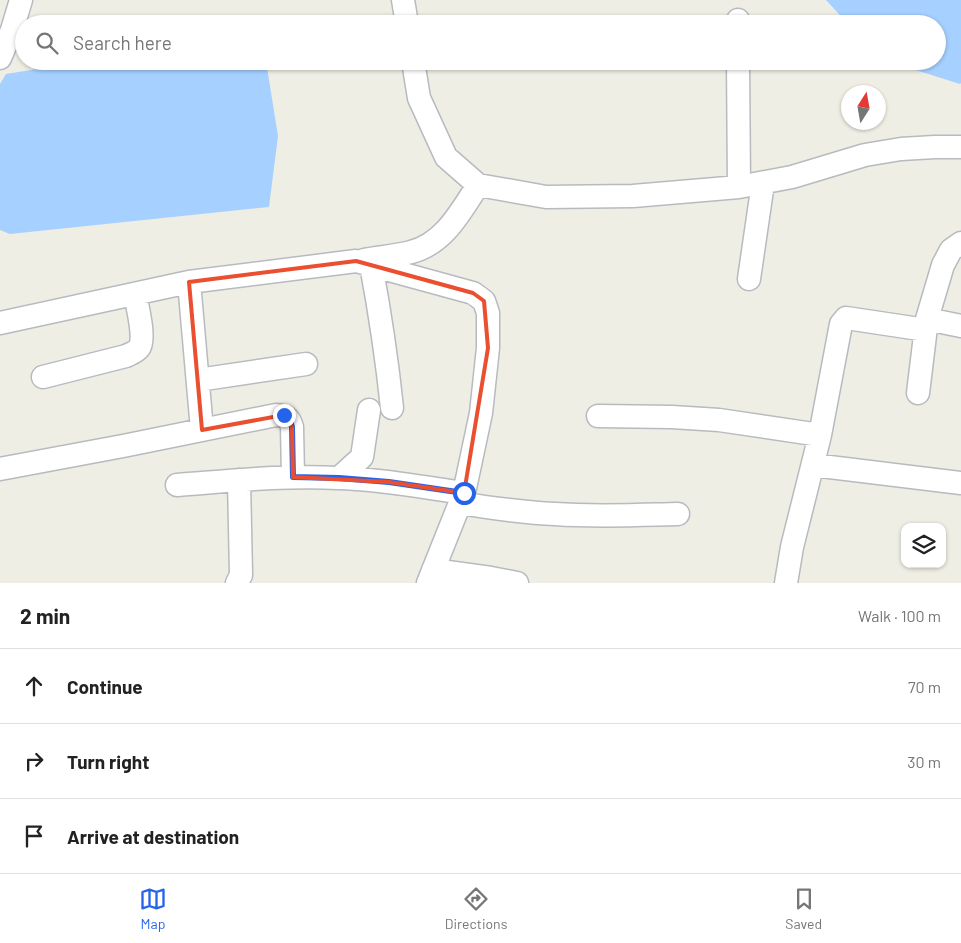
<!DOCTYPE html>
<meta charset="utf-8">
<style>
:root{--surface:#fff;--page:#f2f2f2;--text:#222;--muted:#767676;--line:#e0e0e0;--accent:#2563eb}
body{margin:0;font-family:Barlow,sans-serif;background:var(--page);color:var(--text)}
.controls{position:absolute;right:15px;bottom:15px;display:grid;overflow:hidden;border-radius:10px;box-shadow:0 1px 4px #0004}
.controls button{width:45px;height:45px;display:grid;place-items:center;padding:0;border:0;border-bottom:1px solid var(--line);background:var(--surface);color:var(--text);font:25px sans-serif}
.compass{position:absolute;left:841px;top:85px;width:45px;height:45px;border-radius:50%;background:var(--surface);box-shadow:0 1px 4px #0004;rotate:11deg}
.stop{position:absolute;width:15px;height:15px;margin:-11px;border:4px solid #2563eb;border-radius:50%;background:#fff}
.stop.end{background:#2563eb;border-color:#fff;box-shadow:0 1px 5px #0008}
.list{margin:0;padding:0;list-style:none}
h2{display:flex;justify-content:space-between;align-items:center;height:65px;margin:0;padding:0 20px;font-size:21px}
h2 small{font-size:16px;font-weight:400;color:var(--muted)}
.list li{display:grid;grid-template-columns:32px 1fr auto;gap:15px;align-items:center;box-sizing:border-box;height:75px;padding:0 20px;border-top:1px solid var(--line)}
.list b{display:block;font-size:19px;white-space:nowrap}
.list em{font-size:16px;font-style:normal;color:var(--muted)}
.icon{flex:none;width:28px;height:28px;fill:none;stroke:currentColor;stroke-width:2;stroke-linecap:round;stroke-linejoin:round}
.map{position:relative;flex:none;width:961px;height:583px;overflow:hidden}
.search{position:absolute;background:var(--surface);box-shadow:0 1px 4px #0004;left:15px;right:15px;top:15px;height:55px;display:flex;align-items:center;gap:12px;box-sizing:border-box;padding:0 18px;border-radius:28px;color:var(--muted);font-size:19px}
.sheet{height:290px;background:var(--surface)}
nav{display:flex;justify-content:space-around;align-items:center;box-sizing:border-box;height:70px;border-top:1px solid var(--line);background:var(--surface);font-size:14px;color:var(--muted)}
nav a{display:grid;justify-items:center;gap:2px}
nav .on{color:var(--accent)}
.map>svg:first-child{display:block}
.water{fill:#a5d0ff}
.lines{fill:none;stroke-linecap:round;stroke-linejoin:round}
.minor-casing{stroke:#b7babf;stroke-width:25}
.minor{stroke:#fff;stroke-width:22}
.route{stroke:#2563eb;stroke-width:6}
.marked{fill:none;stroke:#ea4f30;stroke-width:4;stroke-linejoin:round}
</style>
<div class="map">
<svg width="961" height="583" viewBox="0 0 961 583">
<rect width="100%" height="100%" fill="#efeee5"/>
<!-- water -->
<path class="water" d="M 826,0 L 961,0 L 961,83 L 960,84 L 887,61 L 937,61 L 937,24 L 848,24 Z
M 87,61 L 266,61 L 278,136 L 269,207 L 10,234 L 0,230 L 0,84 L 6,74 Z"/>
<g class="lines">
<defs>
<path id="minor" d="M 403,0 L 407,24
M 738,20 L 738,24
M 0,58 L 12,30 L 21,0
M 738,61 L 739,187
M 478,185 L 546,197 L 633,196 L 739,187 L 792,177 L 865,155 L 901,149 L 935,147 L 961,147
M 364,260 C 380,257 396,256 411,252 C 444,244 461,211 478,185 L 446,157 L 419,98 L 413,61
M 371,265 C 380,313 387,360 392,408
M 749,279 L 763,183
M 189,282 L 202,430
M 927,319 L 961,326
M 0,323 L 189,282 L 356,261 L 473,293 L 484,301 L 488,313 L 488,348 L 481,413 L 464,493 L 428,583
M 43,377 L 126,356 C 130,354 136,352 139,348 C 146,340 137,305 135,294
M 198,380 L 306,364
M 918,393 L 927,319 L 943,265 L 951,250 L 961,243
M 598,416 L 672,417 L 719,420 L 820,435
M 813,465 L 961,483
M 0,469 L 123,446 L 276,415 C 286,416 289,417 292,427 L 293,477
M 339,478 L 362,457 L 369,410
M 177,485 C 230,481 284,475 338,478 C 380,479 422,487 464,493
M 460,503 C 491,508 523,513 555,514 C 596,517 637,515 678,514
M 433,570 L 491,578 L 517,583
M 237,583 L 241,575 L 239,480
M 786,583 L 792,547 L 820,435 L 841,324 L 846,318 L 853,319 L 926,330"/>
</defs>
<!-- minor casing -->
<use href="#minor" class="minor-casing"/>
<!-- minor -->
<use href="#minor" class="minor"/>
</g>
<g class="lines">
<!-- route -->
<path class="route" d="M 284,415 L 290,420 L 292,427 L 293,477 L 339,478 L 389,482 L 464,493"/>
</g>
<!-- marked area -->
<path class="marked" d="M 356,261 L 473,293 L 484,301 L 488,348 L 464,493 L 389,482 L 293,477 L 292,427 L 284,415 L 202,430 L 189,282 Z"/>
</svg>
<div class="controls">
<button><svg class="icon" aria-label="layers" viewBox="0 0 24 24"><path d="M12 4l9 5-9 5-9-5zM3 14l9 5 9-5"/></svg></button>
</div>
<svg class="compass" viewBox="-18 -18 36 36"><path d="M0-13l5 13h-10z" fill="#e53935"/><path d="M0 13l5-13h-10z" fill="#767676"/></svg>
<div class="stop" style="left:464px;top:493px"></div>
<div class="stop end" style="left:284px;top:415px"></div>
<div class="search"><svg class="icon" aria-label="search" viewBox="0 0 24 24"><circle cx="10" cy="10" r="6"/><path d="M15 15l6 6"/></svg>Search here</div>
</div>
<section class="sheet">
<h2>2 min<small>Walk · 100 m</small></h2>
<ul class="list">
<li><svg class="icon" aria-label="ahead" viewBox="0 0 24 24"><path d="M12 20V5M6 11l6-6 6 6"/></svg><div><b>Continue</b></div><em>70 m</em></li>
<li><svg class="icon" aria-label="right" viewBox="0 0 24 24"><path d="M7 20v-9h11M14 6l5 5-5 5"/></svg><div><b>Turn right</b></div><em>30 m</em></li>
<li><svg class="icon" aria-label="arrive" viewBox="0 0 24 24"><path d="M6 21V4h12l-3 4 3 4H6"/></svg><div><b>Arrive at destination</b></div></li>
</ul>
</section>
<nav>
<a class="on"><svg class="icon" aria-label="map" viewBox="0 0 24 24"><path d="M3 6l6-2 6 2 6-2v14l-6 2-6-2-6 2zM9 4v14M15 6v14"/></svg>Map</a>
<a><svg class="icon" aria-label="directions" viewBox="0 0 24 24"><path d="M12 3l9 9-9 9-9-9zM9 14v-3h6M13 9l2 2-2 2"/></svg>Directions</a>
<a><svg class="icon" aria-label="saved" viewBox="0 0 24 24"><path d="M7 4h10v16l-5-4-5 4z"/></svg>Saved</a>
</nav>
